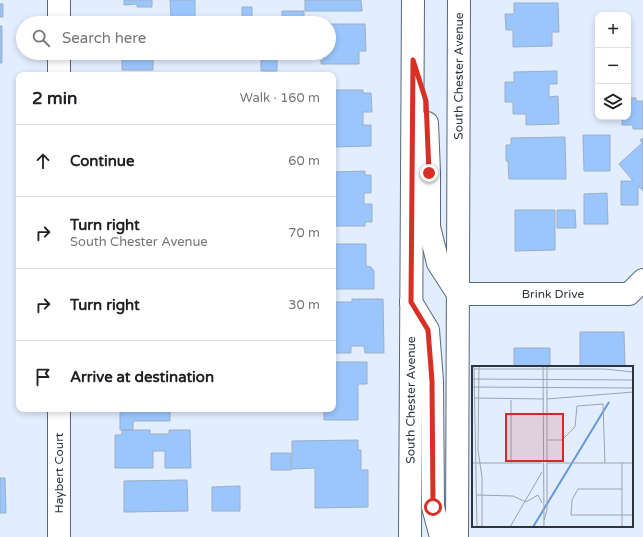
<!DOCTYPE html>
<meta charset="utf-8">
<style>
:root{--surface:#fff;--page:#f6f6f6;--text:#202124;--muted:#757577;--line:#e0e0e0}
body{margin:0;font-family:"Varela Round",sans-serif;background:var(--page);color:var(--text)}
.controls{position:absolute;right:12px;top:12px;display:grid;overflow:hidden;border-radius:8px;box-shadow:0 2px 6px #0003}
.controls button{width:36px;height:36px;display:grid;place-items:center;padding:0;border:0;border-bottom:1px solid var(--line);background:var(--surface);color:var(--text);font:20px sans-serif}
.stop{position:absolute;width:12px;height:12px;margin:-9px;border:3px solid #d93025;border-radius:50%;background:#fff}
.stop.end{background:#d93025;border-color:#fff;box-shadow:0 1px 4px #0008}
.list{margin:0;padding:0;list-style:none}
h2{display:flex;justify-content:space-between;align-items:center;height:52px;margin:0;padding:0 16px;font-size:17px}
h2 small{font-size:13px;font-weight:400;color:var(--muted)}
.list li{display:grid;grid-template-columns:26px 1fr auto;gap:12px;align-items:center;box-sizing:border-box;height:72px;padding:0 16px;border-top:1px solid var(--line)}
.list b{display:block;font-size:15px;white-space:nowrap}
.list p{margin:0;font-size:13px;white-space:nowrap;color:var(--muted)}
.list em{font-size:13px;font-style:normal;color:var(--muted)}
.icon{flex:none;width:22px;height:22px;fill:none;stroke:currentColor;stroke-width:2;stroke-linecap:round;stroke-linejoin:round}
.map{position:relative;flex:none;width:643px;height:537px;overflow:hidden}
.search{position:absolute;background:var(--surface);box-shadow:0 2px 6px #0003;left:16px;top:16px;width:320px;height:44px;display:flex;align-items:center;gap:10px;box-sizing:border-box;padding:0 14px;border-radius:22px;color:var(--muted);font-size:15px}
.panel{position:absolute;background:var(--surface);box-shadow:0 2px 6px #0003;left:16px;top:72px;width:320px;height:340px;border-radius:8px}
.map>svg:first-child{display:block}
.building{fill:#9bc6fd;stroke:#9caec6}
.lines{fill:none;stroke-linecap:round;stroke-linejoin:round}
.minor-casing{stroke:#57687d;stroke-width:24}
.major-casing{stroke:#57687d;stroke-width:24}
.minor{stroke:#fff;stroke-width:22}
.major{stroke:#fff;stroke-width:22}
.route{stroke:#d93025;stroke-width:5}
.labels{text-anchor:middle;stroke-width:3.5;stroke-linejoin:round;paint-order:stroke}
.street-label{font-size:12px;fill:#2d343e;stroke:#fff}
.inset-river{fill:none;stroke:#6599dc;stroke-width:2}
.inset-road{fill:none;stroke:#9aa3b1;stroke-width:1}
.view{fill:#d62828;fill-opacity:0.15;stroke:#d62828;stroke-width:2}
.inset-edge{fill:none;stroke:#2d343e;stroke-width:2}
</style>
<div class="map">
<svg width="643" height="537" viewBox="0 0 643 537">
<rect width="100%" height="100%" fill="#e2edfd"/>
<!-- building -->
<path class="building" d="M 124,0 L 152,0 L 152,7 L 137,7 L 137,4 L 124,5 Z
M 170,0 L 195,0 L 195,18 L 171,18 Z
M 305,0 L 361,0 L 362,11 L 305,11 Z
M 514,3 L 558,3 L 559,32 L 552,32 L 552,46 L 513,47 L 513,30 L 506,30 L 505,14 L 514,14 Z
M 0,4 L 3,4 L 3,17 L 0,17 Z
M 242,7 L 252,7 L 252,19 L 242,19 Z
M 282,11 L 304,11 L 304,21 L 282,21 Z
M 204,19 L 204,23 L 176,23 L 176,20 Z
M 209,20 L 228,20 L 228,23 L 209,23 Z
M 329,24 L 365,24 L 366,51 L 359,51 L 359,64 L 321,64 L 321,60 L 324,60 L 323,53 L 329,53 Z
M 0,26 L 2,26 L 2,63 L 0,63 Z
M 117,53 L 153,53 L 153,70 L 122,70 L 122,55 L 117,55 Z
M 261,53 L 277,53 L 277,71 L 261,71 Z
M 557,71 L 557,84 L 549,84 L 549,97 L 558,96 L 559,124 L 526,125 L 526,114 L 513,114 L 513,102 L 505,102 L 505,82 L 514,82 L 514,72 Z
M 333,90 L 363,90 L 363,93 L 371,93 L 372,112 L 363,112 L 363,125 L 371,125 L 371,146 L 333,147 Z
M 628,98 L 636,98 L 636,101 L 643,101 L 643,129 L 633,129 L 633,125 L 622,125 L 622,117 L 628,117 Z
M 583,135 L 610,135 L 610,171 L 584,171 Z
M 565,137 L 566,179 L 509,179 L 508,161 L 506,161 L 506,145 L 511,145 L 511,138 Z
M 643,138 L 643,191 L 638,186 L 638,205 L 621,205 L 621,181 L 633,181 L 619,164 L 642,143 L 640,140 Z
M 365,171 L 365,175 L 371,175 L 371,193 L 364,193 L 364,204 L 372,204 L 372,222 L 365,222 L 365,226 L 333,226 L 333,172 Z
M 607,193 L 608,224 L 584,224 L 584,194 Z
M 515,210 L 555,210 L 555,250 L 515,251 Z
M 557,210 L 575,210 L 576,228 L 557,228 Z
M 333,244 L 366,244 L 366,266 L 371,267 L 374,271 L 374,289 L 333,289 Z
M 352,299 L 383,299 L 384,353 L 365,353 L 364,346 L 351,346 L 351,353 L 333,353 L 333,302 L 352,302 Z
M 580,332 L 624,332 L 625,367 L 580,367 Z
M 514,348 L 550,348 L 550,367 L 514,367 Z
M 333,362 L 367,362 L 367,384 L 358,384 L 358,420 L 324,420 L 324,409 L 333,409 Z
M 112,409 L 170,409 L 170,421 L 133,421 L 133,430 L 120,430 L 120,410 L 112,410 Z
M 122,430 L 150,430 L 150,434 L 169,434 L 169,430 L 190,430 L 191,468 L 165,468 L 165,451 L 153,451 L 153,468 L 115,468 L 115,435 L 122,435 Z
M 358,440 L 358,450 L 361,450 L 361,470 L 368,470 L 368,507 L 315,508 L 315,468 L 292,469 L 292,441 Z
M 271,453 L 291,453 L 291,470 L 271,470 Z
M 0,478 L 5,478 L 6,513 L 0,513 Z
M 187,480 L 188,511 L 124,512 L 124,481 Z
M 240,486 L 240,511 L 212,511 L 212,487 Z"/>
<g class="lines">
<defs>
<g id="minor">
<path d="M 59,0 L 59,23"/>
<path d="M 59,53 L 59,75"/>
<path id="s1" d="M 458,294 L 629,294 L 643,280"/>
<path d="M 59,409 L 59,537"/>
</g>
<g id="major">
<path d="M 427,123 L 429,173 L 429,227 L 438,263 L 458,294"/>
<path d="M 411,302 L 428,330 L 432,381 L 433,507 L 441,537"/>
<path id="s2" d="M 410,537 L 413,0"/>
<path id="s3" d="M 457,537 L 459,0"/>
</g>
</defs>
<!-- minor casing -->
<use href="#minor" class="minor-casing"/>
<!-- major casing -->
<use href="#major" class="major-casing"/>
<!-- minor -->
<use href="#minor" class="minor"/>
<!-- major -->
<use href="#major" class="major"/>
</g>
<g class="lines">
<!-- route -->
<path class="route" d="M 429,173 L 426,101 L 413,60 L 411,302 L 428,330 L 432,381 L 433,507"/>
</g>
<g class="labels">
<!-- street labels -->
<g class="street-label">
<text dy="4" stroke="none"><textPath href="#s3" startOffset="461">South Chester Avenue</textPath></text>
<text dy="4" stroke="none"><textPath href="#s1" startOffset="95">Brink Drive</textPath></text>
<text dy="4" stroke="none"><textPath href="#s2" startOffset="137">South Chester Avenue</textPath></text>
<text transform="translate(59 473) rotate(-90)" y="4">Haybert Court</text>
</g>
</g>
<!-- overview -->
<g transform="translate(472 366)">
<rect width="161" height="161" fill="#e2edfd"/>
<path class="inset-river" d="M 61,161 L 137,36"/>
<path class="inset-road" d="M 2,0 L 5,161M 7,0 L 6,84 L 10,111 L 10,161M 71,0 L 72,161M 2,3 L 133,3M 133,3 L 161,6M 0,13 L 161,14M 0,21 L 161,22M 2,32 L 72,33M 75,33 L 161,26M 39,34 L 39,97M 75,74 L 90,74 L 103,61 L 105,40 L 131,38 L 133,97M 0,97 L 70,97M 75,97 L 161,97M 150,123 L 106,123 L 100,134 L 99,149 L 161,149M 5,129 L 41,130 L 54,136 L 66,129 L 70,137M 72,154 L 75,144 L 75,0M 38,161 L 70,106M 150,161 L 150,97"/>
<path class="view" d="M 34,48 L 91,48 L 91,95 L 34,95 Z"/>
<rect width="161" height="161" class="inset-edge"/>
</g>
</svg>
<div class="controls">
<button>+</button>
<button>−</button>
<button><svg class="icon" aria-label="layers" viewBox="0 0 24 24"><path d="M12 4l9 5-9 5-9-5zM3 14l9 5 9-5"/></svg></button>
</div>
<div class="stop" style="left:433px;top:507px"></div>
<div class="stop end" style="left:429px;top:173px"></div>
<div class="search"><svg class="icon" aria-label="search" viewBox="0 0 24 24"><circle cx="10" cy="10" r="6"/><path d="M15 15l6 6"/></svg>Search here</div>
<section class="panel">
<h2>2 min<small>Walk · 160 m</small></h2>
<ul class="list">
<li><svg class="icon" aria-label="ahead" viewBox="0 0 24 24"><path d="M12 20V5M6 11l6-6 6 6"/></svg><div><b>Continue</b></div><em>60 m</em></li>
<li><svg class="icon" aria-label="right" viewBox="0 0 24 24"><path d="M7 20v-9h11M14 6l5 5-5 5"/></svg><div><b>Turn right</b><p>South Chester Avenue</p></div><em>70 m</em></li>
<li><svg class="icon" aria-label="right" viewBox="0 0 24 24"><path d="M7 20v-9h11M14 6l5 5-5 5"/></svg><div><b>Turn right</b></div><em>30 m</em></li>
<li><svg class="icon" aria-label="arrive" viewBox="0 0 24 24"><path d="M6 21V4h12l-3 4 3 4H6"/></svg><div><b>Arrive at destination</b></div></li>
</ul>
</section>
</div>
